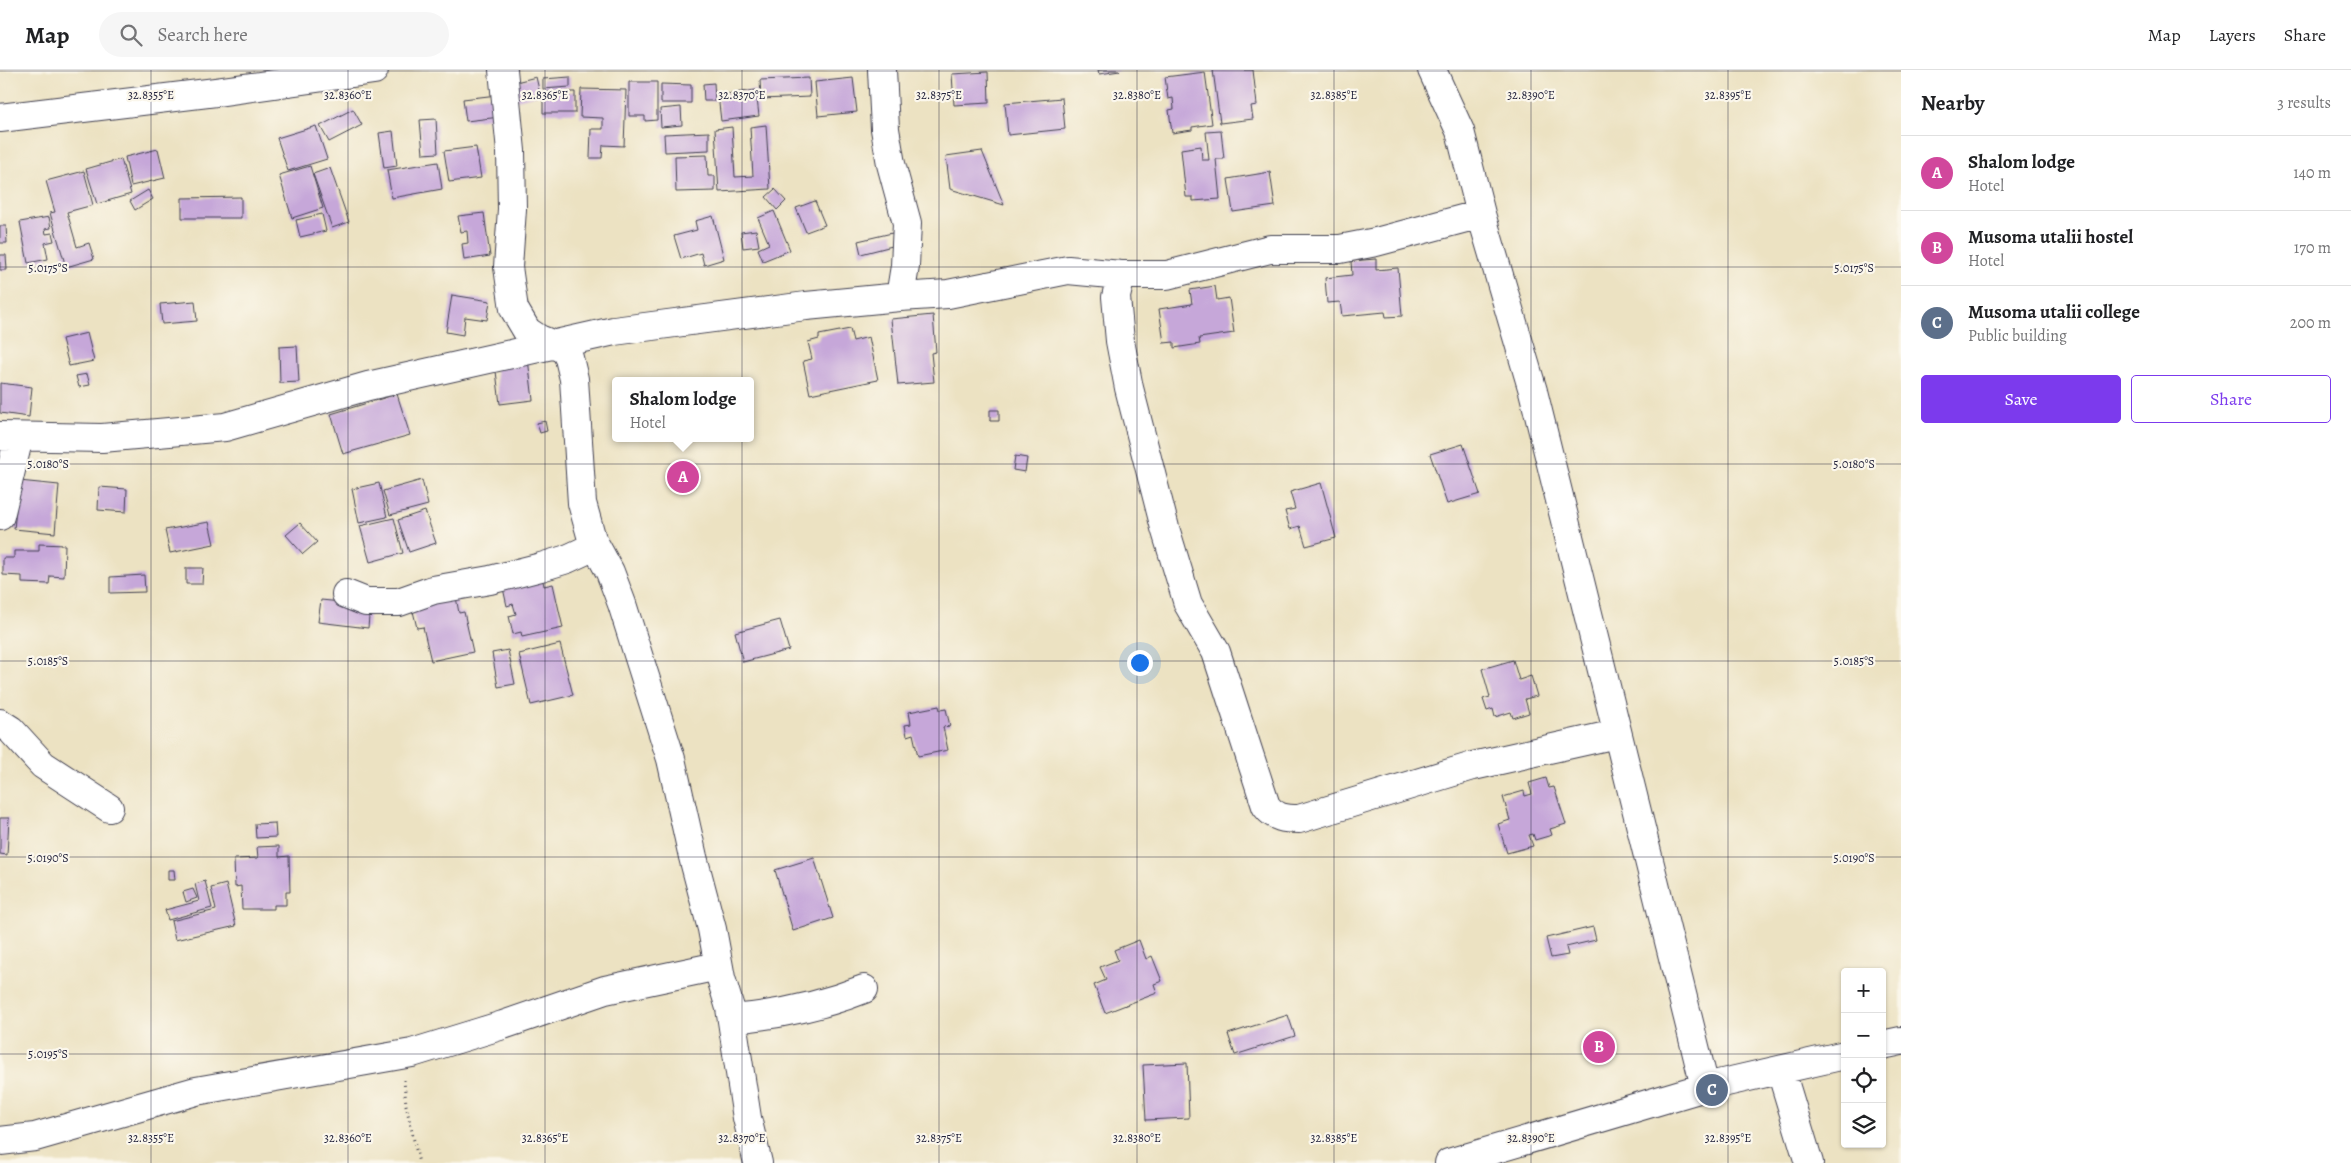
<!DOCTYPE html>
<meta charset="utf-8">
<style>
:root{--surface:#fff;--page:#f6f6f6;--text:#202124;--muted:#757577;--line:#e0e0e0;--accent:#7c3aed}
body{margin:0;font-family:Alegreya,serif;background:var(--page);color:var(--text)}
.controls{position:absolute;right:15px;bottom:15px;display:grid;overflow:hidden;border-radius:5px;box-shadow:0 1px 4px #0004}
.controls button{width:45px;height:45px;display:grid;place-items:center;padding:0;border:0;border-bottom:1px solid var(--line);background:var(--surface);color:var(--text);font:25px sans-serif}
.you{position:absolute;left:1139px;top:592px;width:18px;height:18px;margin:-12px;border:4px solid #fff;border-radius:50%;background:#1a73e8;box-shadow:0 0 0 8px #1a73e833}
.badge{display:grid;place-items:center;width:32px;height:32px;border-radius:50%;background:var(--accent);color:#fff;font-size:16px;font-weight:700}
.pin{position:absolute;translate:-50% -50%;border:2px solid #fff;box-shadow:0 1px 5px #0006}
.popup{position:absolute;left:612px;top:307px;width:142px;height:65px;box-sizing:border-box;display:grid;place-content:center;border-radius:5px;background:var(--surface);filter:drop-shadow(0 1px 4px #0005);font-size:16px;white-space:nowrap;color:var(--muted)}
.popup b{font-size:19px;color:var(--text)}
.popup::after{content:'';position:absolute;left:50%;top:100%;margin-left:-10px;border:10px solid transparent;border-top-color:var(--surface)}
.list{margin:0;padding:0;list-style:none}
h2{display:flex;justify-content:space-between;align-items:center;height:65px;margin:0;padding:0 20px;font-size:21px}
h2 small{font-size:16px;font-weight:400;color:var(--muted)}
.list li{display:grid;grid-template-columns:32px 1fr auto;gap:15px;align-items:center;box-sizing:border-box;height:75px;padding:0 20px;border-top:1px solid var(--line)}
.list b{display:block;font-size:19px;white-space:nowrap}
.list p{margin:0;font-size:16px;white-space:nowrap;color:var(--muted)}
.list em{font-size:16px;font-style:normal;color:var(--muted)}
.actions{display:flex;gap:10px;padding:15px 20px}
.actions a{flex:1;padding:11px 0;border:1px solid var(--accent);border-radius:5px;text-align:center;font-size:18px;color:var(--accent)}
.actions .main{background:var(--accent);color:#fff}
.icon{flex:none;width:28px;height:28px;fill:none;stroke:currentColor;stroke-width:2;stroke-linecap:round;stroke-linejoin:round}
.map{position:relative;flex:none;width:1901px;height:1093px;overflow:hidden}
header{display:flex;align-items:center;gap:30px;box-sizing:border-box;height:70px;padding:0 25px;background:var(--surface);border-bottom:1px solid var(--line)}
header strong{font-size:24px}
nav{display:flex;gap:28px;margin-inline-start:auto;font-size:18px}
.search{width:350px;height:45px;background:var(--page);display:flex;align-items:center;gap:12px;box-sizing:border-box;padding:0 18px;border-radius:28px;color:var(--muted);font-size:19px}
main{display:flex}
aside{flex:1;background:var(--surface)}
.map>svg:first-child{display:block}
.building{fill:#c6a7d9}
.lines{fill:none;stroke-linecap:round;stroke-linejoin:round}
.minor-casing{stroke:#403f4f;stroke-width:30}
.highway-casing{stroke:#403f4f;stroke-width:30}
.path{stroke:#403f4f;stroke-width:3;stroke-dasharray:1 4;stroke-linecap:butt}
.minor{stroke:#fff;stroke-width:28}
.highway{stroke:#fff;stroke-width:28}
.ticks{fill:none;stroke:#22223b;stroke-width:1;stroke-opacity:0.45}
.ticks-label{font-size:12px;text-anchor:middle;fill:#22223b;stroke:#fbf7ec;stroke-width:4.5;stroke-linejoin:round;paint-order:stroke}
</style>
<header>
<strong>Map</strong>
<div class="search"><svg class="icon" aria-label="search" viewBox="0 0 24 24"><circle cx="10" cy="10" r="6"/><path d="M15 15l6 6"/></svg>Search here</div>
<nav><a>Map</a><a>Layers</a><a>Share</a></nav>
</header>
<main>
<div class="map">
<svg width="1901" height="1093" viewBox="0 0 1901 1093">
<rect width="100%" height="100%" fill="#fbf7ec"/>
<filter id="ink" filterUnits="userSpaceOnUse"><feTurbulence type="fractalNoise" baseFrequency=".02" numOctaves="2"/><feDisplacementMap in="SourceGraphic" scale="10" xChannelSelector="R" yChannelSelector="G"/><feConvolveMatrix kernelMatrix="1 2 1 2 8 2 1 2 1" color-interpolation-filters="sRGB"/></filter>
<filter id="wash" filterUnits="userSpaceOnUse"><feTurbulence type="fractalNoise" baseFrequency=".0096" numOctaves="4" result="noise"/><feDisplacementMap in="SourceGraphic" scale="20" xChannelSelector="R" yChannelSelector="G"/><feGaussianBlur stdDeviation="1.12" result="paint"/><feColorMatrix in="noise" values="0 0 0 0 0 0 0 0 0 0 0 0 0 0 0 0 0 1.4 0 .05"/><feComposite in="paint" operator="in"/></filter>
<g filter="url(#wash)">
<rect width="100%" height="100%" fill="#ece2c2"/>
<g id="blocks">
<!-- building -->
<path class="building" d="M 1098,0 L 1119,0 L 1120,1 L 1099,4 Z
M 1213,0 L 1253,0 L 1257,35 L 1251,36 L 1253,49 L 1220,53 Z
M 988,2 L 989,33 L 954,35 L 952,4 Z
M 1205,2 L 1212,54 L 1192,57 L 1192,60 L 1172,63 L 1169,40 L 1174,39 L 1173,28 L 1168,29 L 1165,7 Z
M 536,7 L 540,24 L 517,30 L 512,13 Z
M 570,7 L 570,17 L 543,19 L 543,9 Z
M 809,8 L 810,27 L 761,29 L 760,10 Z
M 853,8 L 857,42 L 818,46 L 815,12 Z
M 629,12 L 657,12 L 657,50 L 645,51 L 645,46 L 629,46 Z
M 714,13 L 715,31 L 704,31 L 703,14 Z
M 661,14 L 691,15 L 691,33 L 661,33 Z
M 581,19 L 626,20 L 624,76 L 603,75 L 602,88 L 590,88 L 591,59 L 603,59 L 603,48 L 580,47 Z
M 756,20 L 759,46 L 721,51 L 718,25 Z
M 543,22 L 575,22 L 575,43 L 543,43 Z
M 497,25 L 500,47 L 466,51 L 463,29 Z
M 1062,28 L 1065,59 L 1008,65 L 1005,33 Z
M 681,37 L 682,55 L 661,57 L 660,39 Z
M 353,39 L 362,55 L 329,72 L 320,56 Z
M 436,49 L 438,83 L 423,84 L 420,50 Z
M 766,55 L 770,119 L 719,122 L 715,59 L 732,57 L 735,107 L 753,106 L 750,57 Z
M 316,56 L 327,89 L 288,101 L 277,68 Z
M 393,61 L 397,96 L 384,98 L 379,63 Z
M 1221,61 L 1224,89 L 1216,89 L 1220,129 L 1193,131 L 1193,127 L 1186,127 L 1181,79 L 1201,76 L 1202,90 L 1209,90 L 1206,62 Z
M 709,62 L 709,80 L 665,82 L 664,64 Z
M 476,77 L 481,108 L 449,112 L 444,81 Z
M 158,79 L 165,108 L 131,116 L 125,87 Z
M 982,81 L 1004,135 L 950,119 L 946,86 Z
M 707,85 L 708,106 L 715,106 L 715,121 L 676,122 L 675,86 Z
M 121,89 L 131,124 L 97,134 L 86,99 Z
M 438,92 L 442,119 L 392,128 L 387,100 Z
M 310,96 L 323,138 L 292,148 L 279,105 Z
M 330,98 L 349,152 L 332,158 L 313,104 Z
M 84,101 L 93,135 L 67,142 L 77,177 L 89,173 L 94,189 L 66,197 L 50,143 L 55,142 L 46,111 Z
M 1270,102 L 1275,136 L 1233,142 L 1228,109 Z
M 775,119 L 786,131 L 777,140 L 766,127 Z
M 148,120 L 153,129 L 135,140 L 130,131 Z
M 241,127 L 241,148 L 182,148 L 182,128 Z
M 815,131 L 825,155 L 806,162 L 796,138 Z
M 774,141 L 790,180 L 763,191 L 758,179 L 769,174 L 758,148 Z
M 484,143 L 490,186 L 464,190 L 462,174 L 468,173 L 467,161 L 461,162 L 458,146 Z
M 322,144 L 326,161 L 300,167 L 296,150 Z
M 713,146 L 724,189 L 704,195 L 701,183 L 681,189 L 674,166 L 697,160 L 695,151 Z
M 49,147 L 51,158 L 45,159 L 46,164 L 52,163 L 54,171 L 45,173 L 48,189 L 28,193 L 20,152 Z
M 0,156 L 6,156 L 7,173 L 0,173 Z
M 756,160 L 759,176 L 743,178 L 741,162 Z
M 892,163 L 896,175 L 861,184 L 858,171 Z
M 0,185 L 6,185 L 7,200 L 0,200 Z
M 1376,189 L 1376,200 L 1398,198 L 1402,246 L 1386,247 L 1385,242 L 1342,246 L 1340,232 L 1327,233 L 1325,208 L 1352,205 L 1351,191 Z
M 1215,216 L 1217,230 L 1229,228 L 1234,263 L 1199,268 L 1200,274 L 1174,278 L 1174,272 L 1164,273 L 1159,239 L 1192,234 L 1190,220 Z
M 452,225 L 490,231 L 487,250 L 465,247 L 463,265 L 446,262 Z
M 195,231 L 197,251 L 162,254 L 160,234 Z
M 933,245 L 936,282 L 931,283 L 934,312 L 898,315 L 891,249 Z
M 850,259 L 853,271 L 869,267 L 878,310 L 810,324 L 803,291 L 812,289 L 808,272 L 819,269 L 819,265 Z
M 87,263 L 94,291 L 69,296 L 62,269 Z
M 297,276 L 299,312 L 280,313 L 279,277 Z
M 528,289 L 533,330 L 500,334 L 495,293 Z
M 87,304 L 90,315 L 79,317 L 76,306 Z
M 0,313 L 32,317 L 29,347 L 0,343 Z
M 397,324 L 410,365 L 343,384 L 331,344 Z
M 990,340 L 999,340 L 999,351 L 990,351 Z
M 545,351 L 547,361 L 540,363 L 537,353 Z
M 1463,374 L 1480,424 L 1447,434 L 1430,384 Z
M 1015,386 L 1027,388 L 1025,402 L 1013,400 Z
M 422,410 L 428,435 L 390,445 L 383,421 Z
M 19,411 L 59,415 L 55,463 L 14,459 Z
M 379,413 L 387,447 L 359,453 L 352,419 Z
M 1321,413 L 1336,468 L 1306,476 L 1300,456 L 1290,459 L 1285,441 L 1295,439 L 1290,422 Z
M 99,417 L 127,419 L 126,442 L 98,440 Z
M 425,441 L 436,473 L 409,482 L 398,450 Z
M 394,448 L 403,483 L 370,492 L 360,456 Z
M 209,452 L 214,474 L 170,483 L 165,460 Z
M 300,453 L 317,472 L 303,484 L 286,465 Z
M 39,474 L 65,475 L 64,507 L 50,506 L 49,514 L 22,513 L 22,506 L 3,505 L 3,488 L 14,488 L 14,481 L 39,481 Z
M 186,498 L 203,498 L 202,514 L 186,514 Z
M 144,505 L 145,522 L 110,523 L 110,507 Z
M 542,506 L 544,516 L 553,514 L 563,558 L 522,567 L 521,562 L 513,564 L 509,546 L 516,544 L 513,534 L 507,536 L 503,518 Z
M 456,527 L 459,543 L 464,542 L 473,582 L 431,591 L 423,557 L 417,558 L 412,537 Z
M 321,530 L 370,535 L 368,558 L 318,552 Z
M 780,550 L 789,580 L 743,592 L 735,562 Z
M 560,574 L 573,625 L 531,635 L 519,584 Z
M 508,580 L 515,614 L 498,617 L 492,583 Z
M 1513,590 L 1519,610 L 1531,606 L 1537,626 L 1525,629 L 1529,643 L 1513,648 L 1511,642 L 1495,647 L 1493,639 L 1487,641 L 1483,629 L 1490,627 L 1482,599 Z
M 939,636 L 940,640 L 946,639 L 950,656 L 943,657 L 948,680 L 918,686 L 913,664 L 907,666 L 905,655 L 911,654 L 909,642 Z
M 1546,708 L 1549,718 L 1554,717 L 1566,754 L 1550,759 L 1552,765 L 1535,770 L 1533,764 L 1529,765 L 1533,776 L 1507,783 L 1498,754 L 1510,750 L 1503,727 L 1524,721 L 1525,726 L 1532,724 L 1529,713 Z
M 0,748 L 9,748 L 7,785 L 0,784 Z
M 275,753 L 276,767 L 256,768 L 255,754 Z
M 279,776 L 279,787 L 289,786 L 290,822 L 286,822 L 286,835 L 274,835 L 274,839 L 242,839 L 241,816 L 235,817 L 234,789 L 258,788 L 257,777 Z
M 814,788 L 833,848 L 793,861 L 775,800 Z
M 168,800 L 174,800 L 175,810 L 168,810 Z
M 205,811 L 212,838 L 168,850 L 165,840 L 199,831 L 195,814 Z
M 226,814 L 236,856 L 175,870 L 171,851 L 216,840 L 211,818 Z
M 193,819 L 197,828 L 186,832 L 183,822 Z
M 1593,857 L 1596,870 L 1566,877 L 1568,885 L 1551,888 L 1546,868 Z
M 1139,870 L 1146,889 L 1152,886 L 1162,911 L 1154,914 L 1157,923 L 1105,943 L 1094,915 L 1106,910 L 1100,897 L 1118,890 L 1114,880 Z
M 1288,945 L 1295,966 L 1235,985 L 1228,964 Z
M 1187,993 L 1189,1048 L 1146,1050 L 1143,995 Z"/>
</g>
</g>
<g filter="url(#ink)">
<use href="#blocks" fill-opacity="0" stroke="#403f4f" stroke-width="1"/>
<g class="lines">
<defs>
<path id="minor" d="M 503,0 L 511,81 L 512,139 L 508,197 L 514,239 L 527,261 L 539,269 L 564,279 L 569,288 L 574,309 L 582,433 L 592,469 L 610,502 L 622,534 L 671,689 L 693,787 L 712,859 L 721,908 L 730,938 L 747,1048 L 758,1093
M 882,0 L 885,59 L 891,94 L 907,153 L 905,196 L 900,227
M 1432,0 L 1460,61 L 1481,144 L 1533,321 L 1705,1017
M 1121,205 L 1116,227 L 1120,271 L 1129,318 L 1165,458 L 1188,534 L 1216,582 L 1266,736 C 1275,748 1285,749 1299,749 L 1473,696 L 1616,664
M 0,366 L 102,368 L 225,357 L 368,316 L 614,261 L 806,236 L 900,227 L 948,224 L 1068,200 L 1121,205 L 1167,205 L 1270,179 L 1340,179 L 1376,172 L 1481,144
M 0,446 L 19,367
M 346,524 L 366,532 L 399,532 L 433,520 L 490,510 L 541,497 L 567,489 L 595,476
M 0,653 L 11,660 L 43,695 L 109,738
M 732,949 C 779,945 821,936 864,919
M 1882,975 L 1901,971
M 1781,1001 L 1809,1093
M 0,1071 L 35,1067 L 196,1021 L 412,983 L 503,955 L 605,920 L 718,896
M 1449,1093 L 1705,1017 L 1845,985"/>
<path id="highway" d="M 0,48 L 216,22 L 374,0"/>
</defs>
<!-- minor casing -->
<use href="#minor" class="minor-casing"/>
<!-- highway casing -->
<use href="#highway" class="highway-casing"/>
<!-- path -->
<path class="path" d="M 404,1010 L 406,1035 L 419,1093"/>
<!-- minor -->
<use href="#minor" class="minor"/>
<!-- highway -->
<use href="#highway" class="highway"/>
</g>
</g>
<!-- ticks -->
<path class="ticks" d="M 151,0 L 151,1093M 348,0 L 348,1093M 545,0 L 545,1093M 742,0 L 742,1093M 939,0 L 939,1093M 1137,0 L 1137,1093M 1334,0 L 1334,1093M 1531,0 L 1531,1093M 1728,0 L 1728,1093M 0,1 L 1901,1M 0,197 L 1901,197M 0,394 L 1901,394M 0,591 L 1901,591M 0,787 L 1901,787M 0,984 L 1845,984M 1882,984 L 1901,984"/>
<g class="ticks-label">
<text x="151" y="29">32.8355°E</text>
<text x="348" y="29">32.8360°E</text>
<text x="545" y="29">32.8365°E</text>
<text x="742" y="29">32.8370°E</text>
<text x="939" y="29">32.8375°E</text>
<text x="1137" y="29">32.8380°E</text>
<text x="1334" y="29">32.8385°E</text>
<text x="1531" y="29">32.8390°E</text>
<text x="1728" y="29">32.8395°E</text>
<text x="48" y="202">5.0175°S</text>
<text x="1854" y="202">5.0175°S</text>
<text x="48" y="398">5.0180°S</text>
<text x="1854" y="398">5.0180°S</text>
<text x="48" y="595">5.0185°S</text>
<text x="1854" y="595">5.0185°S</text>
<text x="48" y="792">5.0190°S</text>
<text x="1854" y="792">5.0190°S</text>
<text x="48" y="988">5.0195°S</text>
<text x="151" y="1072">32.8355°E</text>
<text x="348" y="1072">32.8360°E</text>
<text x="545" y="1072">32.8365°E</text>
<text x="742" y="1072">32.8370°E</text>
<text x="939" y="1072">32.8375°E</text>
<text x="1137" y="1072">32.8380°E</text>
<text x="1334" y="1072">32.8385°E</text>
<text x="1531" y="1072">32.8390°E</text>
<text x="1728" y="1072">32.8395°E</text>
</g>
</svg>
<div class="controls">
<button>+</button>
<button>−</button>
<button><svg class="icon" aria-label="locate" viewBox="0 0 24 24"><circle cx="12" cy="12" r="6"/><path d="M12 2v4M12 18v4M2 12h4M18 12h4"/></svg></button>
<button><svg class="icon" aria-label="layers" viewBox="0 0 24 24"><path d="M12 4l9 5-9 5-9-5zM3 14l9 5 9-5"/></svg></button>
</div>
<div class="you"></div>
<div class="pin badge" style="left:683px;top:407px;background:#d1479c">A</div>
<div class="popup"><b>Shalom lodge</b>Hotel</div>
<div class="pin badge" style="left:1599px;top:977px;background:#d1479c">B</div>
<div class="pin badge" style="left:1712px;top:1020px;background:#5c6f8a">C</div>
</div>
<aside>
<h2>Nearby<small>3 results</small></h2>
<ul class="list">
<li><span class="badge" style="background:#d1479c">A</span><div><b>Shalom lodge</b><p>Hotel</p></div><em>140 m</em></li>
<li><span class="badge" style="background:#d1479c">B</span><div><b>Musoma utalii hostel</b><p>Hotel</p></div><em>170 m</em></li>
<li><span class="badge" style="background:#5c6f8a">C</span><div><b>Musoma utalii college</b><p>Public building</p></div><em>200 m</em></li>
</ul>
<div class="actions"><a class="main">Save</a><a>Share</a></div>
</aside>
</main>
